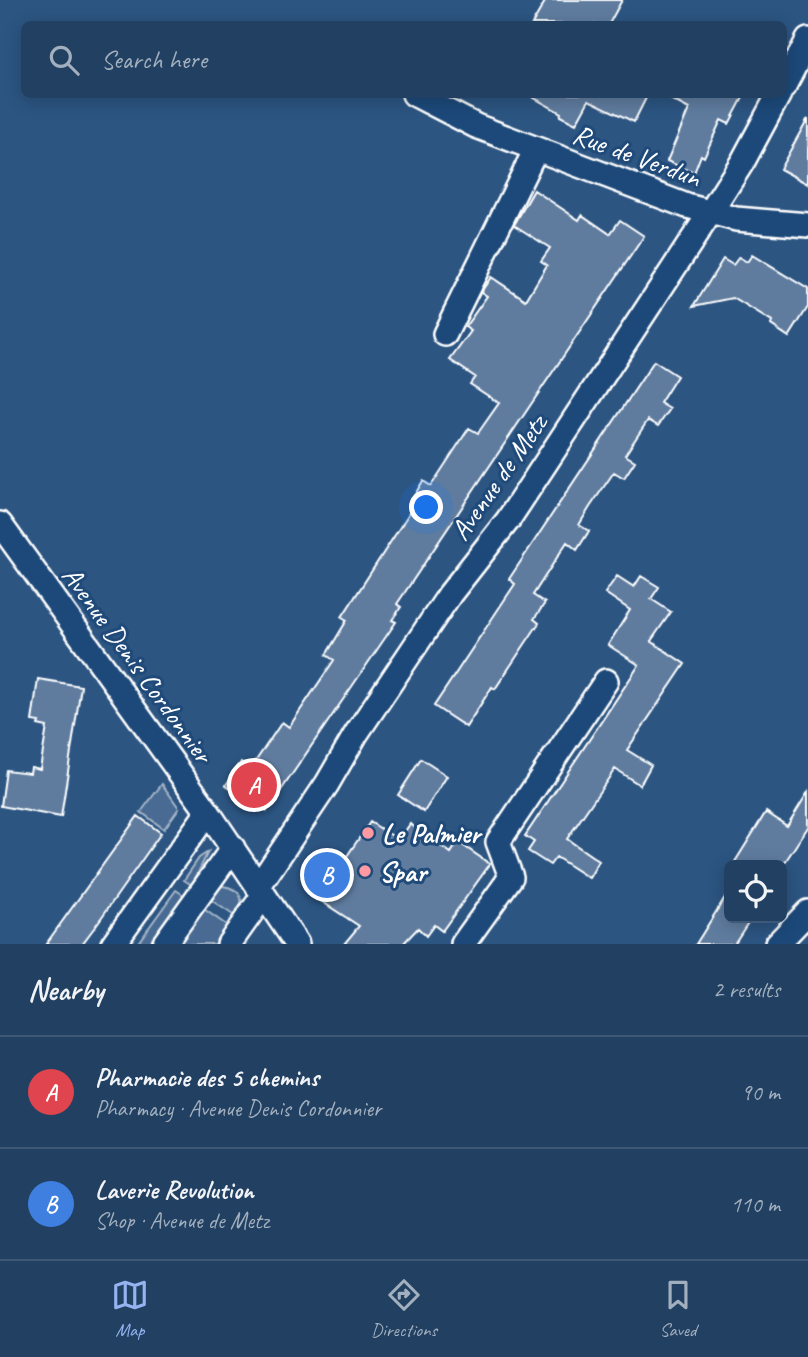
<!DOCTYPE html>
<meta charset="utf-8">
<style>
:root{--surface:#214062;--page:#294768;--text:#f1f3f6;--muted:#a2afbe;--line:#3e5977;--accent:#95b2f1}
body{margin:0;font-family:Caveat,sans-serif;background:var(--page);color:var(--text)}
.controls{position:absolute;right:21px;bottom:21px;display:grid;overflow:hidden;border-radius:10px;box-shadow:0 4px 18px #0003}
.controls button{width:63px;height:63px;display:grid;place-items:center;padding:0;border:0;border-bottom:2px solid var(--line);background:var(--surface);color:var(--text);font:35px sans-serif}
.you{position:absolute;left:427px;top:508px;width:24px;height:24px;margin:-18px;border:5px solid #fff;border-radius:50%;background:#1a73e8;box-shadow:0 0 0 10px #1a73e833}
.badge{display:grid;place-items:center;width:46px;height:46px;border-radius:50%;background:var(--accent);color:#fff;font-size:23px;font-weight:700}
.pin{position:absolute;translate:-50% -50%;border:4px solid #fff;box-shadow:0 2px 7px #0006}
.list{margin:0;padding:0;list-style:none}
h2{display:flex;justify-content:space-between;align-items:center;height:91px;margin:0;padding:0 28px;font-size:30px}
h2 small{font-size:23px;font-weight:400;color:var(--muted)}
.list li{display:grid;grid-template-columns:46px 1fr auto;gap:21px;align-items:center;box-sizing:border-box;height:112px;padding:0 28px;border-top:2px solid var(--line)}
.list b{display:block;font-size:26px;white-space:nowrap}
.list p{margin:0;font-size:23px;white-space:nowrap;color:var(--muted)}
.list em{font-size:23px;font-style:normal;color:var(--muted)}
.icon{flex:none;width:38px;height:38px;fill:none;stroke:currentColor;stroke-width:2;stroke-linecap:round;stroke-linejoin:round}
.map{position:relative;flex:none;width:808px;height:944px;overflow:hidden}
.search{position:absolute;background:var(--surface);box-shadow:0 4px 18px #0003;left:21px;right:21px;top:21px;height:77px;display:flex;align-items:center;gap:18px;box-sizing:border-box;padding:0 24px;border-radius:10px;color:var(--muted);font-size:26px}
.sheet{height:315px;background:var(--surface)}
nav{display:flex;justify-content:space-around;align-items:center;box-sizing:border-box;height:98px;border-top:2px solid var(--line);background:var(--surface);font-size:19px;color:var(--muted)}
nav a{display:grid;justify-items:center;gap:4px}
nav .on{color:var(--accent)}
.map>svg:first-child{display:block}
.green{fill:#486b92;stroke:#a4b5c8;stroke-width:2}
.building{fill:#5e7c9f;stroke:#fff;stroke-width:2}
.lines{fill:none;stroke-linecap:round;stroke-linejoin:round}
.minor-casing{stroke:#fff;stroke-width:28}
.minor{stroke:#1f4a7a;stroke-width:23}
.poi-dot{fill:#ff9aa2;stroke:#1f4a7a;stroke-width:2.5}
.labels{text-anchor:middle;stroke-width:6;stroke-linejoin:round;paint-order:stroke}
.street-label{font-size:28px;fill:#fff;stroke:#1f4a7a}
.poi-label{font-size:28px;font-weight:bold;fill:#fff;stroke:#1f4a7a;text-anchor:start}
</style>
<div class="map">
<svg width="808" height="944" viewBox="0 0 808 944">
<rect width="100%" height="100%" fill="#2c5582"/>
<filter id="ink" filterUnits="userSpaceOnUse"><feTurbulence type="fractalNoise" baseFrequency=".0143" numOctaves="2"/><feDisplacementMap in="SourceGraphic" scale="14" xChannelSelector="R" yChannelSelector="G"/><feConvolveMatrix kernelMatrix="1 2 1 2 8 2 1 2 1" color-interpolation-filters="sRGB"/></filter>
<g filter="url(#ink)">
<!-- green -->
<path class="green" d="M 162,784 L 179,808 L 164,829 L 141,812 Z
M 208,852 L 192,885 L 184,880 L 199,858 Z
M 223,886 C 244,889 244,903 239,919 L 205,896 L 217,887 Z
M 176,890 L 185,896 L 153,940 L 148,944 L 137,944 Z
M 198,905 L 232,929 L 221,944 L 171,944 Z"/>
<!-- building -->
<path class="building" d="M 546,0 L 622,0 L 609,24 L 532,24 Z
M 527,94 L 648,94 L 634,122 L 589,100 L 576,124 L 560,116 L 561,113 Z
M 661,94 L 745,94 L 729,124 L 721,120 L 704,157 L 701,155 L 694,173 L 667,161 L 689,109 Z
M 808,118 L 808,184 L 780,169 Z
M 534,190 L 579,220 L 582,215 L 610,234 L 620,220 L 644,236 L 397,604 L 401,607 L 392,620 L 396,622 L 267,811 L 226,785 L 241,762 L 251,768 L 282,722 L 289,727 L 334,660 L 326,655 L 347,620 L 342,617 L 415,504 L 411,501 L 423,481 L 431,486 L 469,428 L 478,433 L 499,403 L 470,384 L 475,377 L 450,360 L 471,331 L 465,327 L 487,296 L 481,292 L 491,277 L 526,300 L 547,265 L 541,261 L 550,248 L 514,225 Z
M 752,255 L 808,289 L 808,307 L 789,337 L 771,325 L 772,322 L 733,298 L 694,306 L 723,259 L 733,265 L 739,257 L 747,262 Z
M 654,361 L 677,376 L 660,403 L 670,409 L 658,426 L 648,420 L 625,455 L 635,461 L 624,478 L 614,472 L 590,507 L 579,525 L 589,531 L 577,550 L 567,542 L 533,595 L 545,603 L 534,619 L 539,623 L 495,689 L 492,687 L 466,727 L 434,706 L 515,584 L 509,579 Z
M 617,576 L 634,587 L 641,576 L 659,587 L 651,599 L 671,612 L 651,641 L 685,664 L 627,750 L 651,765 L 640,785 L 615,769 L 567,839 L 599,861 L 589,878 L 556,857 L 550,865 L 528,851 L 534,842 L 525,836 L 639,665 L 608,645 L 630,610 L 605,593 Z
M 38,679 L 81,686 L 61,817 L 1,806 L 6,770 L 30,773 L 31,767 L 40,769 L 47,727 L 38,725 L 39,722 L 32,721 Z
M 421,759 L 447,776 L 424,812 L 398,795 Z
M 808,792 L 808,827 L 783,865 L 733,865 L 766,812 L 787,826 Z
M 138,816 L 161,833 L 94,928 L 82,944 L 46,944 Z
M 370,822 L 399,840 L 410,824 L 451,853 L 458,842 L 490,864 L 442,931 L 434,925 L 426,936 L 418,928 L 403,944 L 344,944 L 359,926 L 318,899 Z
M 729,891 L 729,918 L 751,918 L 734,944 L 696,944 Z"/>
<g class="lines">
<defs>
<path id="minor" d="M 784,86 L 808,40
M 414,94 L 476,126 L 687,206 L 736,219 L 808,225
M 445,334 L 536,149
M 0,524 L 208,812 L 297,944
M 258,887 L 327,784 L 356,734 L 450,594 L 508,520 L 710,213 L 743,161 L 779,94
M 113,944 L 208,812
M 164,944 L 233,848
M 229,944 L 263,896
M 463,944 L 511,877 L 498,842 L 606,681
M 777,944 L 808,912"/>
</defs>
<!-- minor casing -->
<use href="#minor" class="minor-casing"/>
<!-- minor -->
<use href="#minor" class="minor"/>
</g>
</g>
<!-- markers -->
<g class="poi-dot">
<circle cx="368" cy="833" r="7"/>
<circle cx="365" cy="871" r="7"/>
</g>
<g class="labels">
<!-- street labels -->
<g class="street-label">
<text transform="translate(637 155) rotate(20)" y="10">Rue de Verdun</text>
<text transform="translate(498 477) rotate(-55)" y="10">Avenue de Metz</text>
<text transform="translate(138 664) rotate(54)" y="10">Avenue Denis Cordonnier</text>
</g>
<!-- poi labels -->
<g class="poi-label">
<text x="382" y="843">Le Palmier</text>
<text x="379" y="881">Spar</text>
</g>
</g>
</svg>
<div class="controls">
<button><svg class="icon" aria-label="locate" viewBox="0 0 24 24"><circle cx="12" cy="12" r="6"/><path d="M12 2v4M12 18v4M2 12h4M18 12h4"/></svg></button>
</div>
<div class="you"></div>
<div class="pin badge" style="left:254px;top:785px;background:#e0444e">A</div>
<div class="pin badge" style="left:327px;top:875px;background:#3f7fe0">B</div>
<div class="search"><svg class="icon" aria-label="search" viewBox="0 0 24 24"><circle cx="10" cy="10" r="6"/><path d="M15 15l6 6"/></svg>Search here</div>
</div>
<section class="sheet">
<h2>Nearby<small>2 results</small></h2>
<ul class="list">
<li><span class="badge" style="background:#e0444e">A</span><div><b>Pharmacie des 5 chemins</b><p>Pharmacy · Avenue Denis Cordonnier</p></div><em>90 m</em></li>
<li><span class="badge" style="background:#3f7fe0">B</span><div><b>Laverie Revolution</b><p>Shop · Avenue de Metz</p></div><em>110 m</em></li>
</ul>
</section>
<nav>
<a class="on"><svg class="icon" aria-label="map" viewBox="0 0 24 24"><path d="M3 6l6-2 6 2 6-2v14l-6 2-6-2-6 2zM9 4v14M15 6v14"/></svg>Map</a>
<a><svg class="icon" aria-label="directions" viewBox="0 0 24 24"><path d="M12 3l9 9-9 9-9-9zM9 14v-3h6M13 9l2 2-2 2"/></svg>Directions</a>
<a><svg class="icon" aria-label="saved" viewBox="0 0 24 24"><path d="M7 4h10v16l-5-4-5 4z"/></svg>Saved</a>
</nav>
